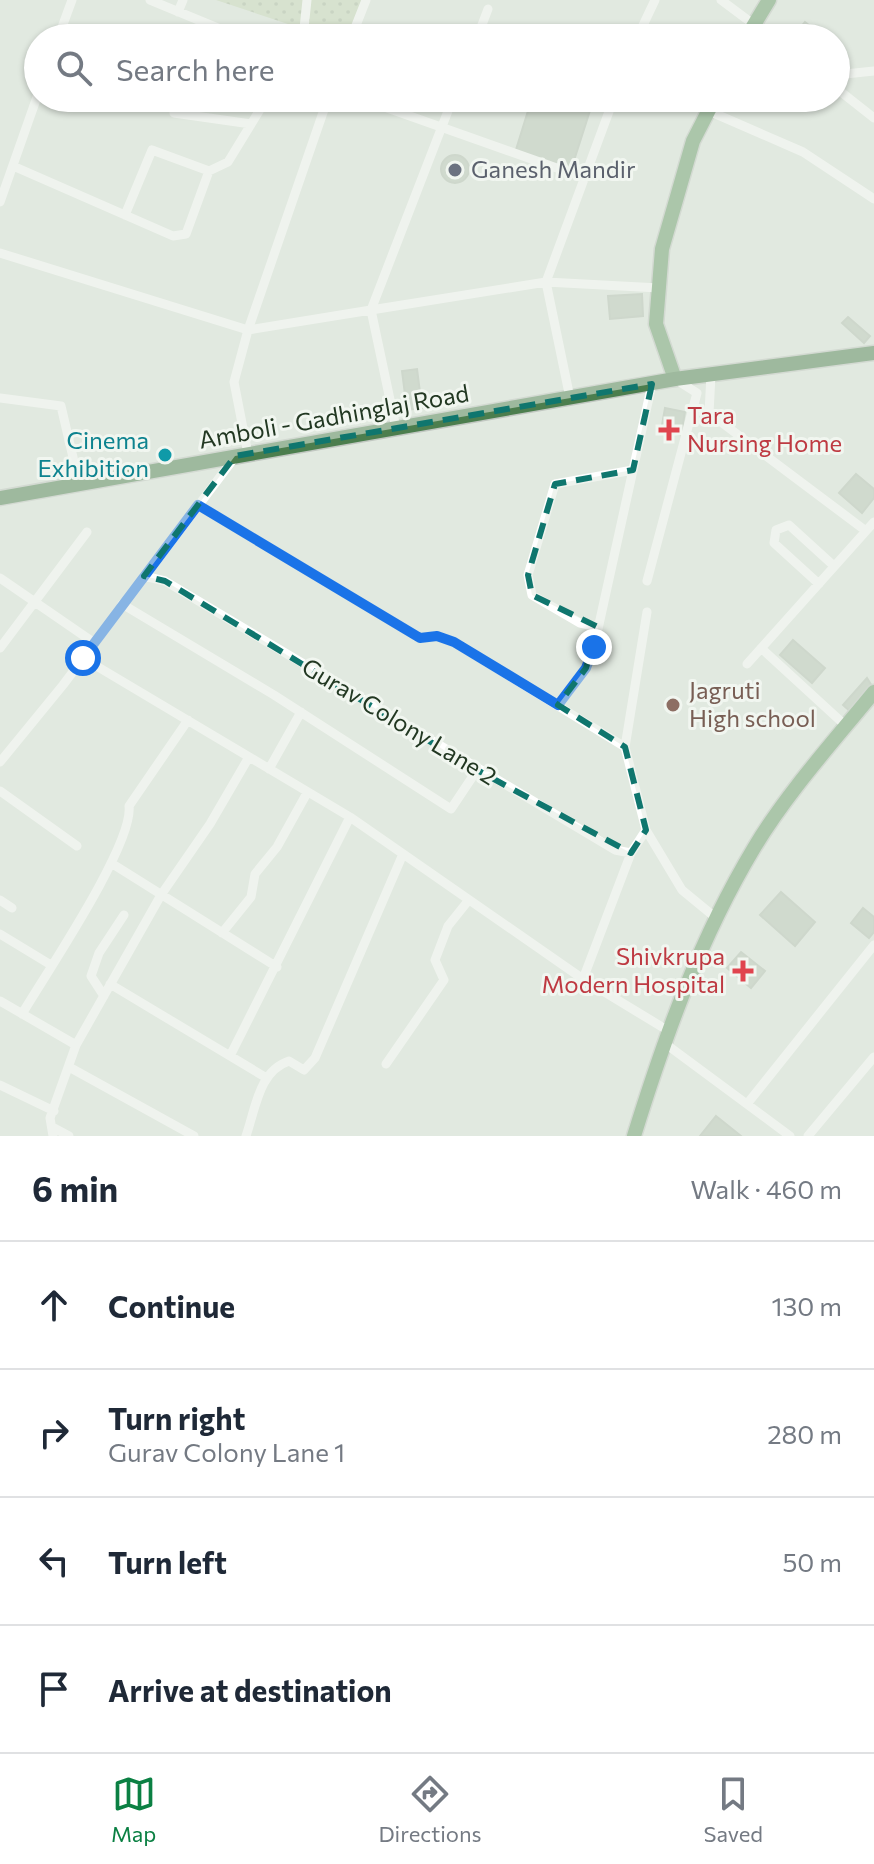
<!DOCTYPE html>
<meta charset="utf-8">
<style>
:root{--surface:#fff;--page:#f6f6f7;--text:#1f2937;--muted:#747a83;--line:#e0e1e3;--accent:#0b8043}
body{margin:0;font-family:Commissioner,sans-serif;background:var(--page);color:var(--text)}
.stop{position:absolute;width:24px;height:24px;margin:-18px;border:6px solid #1a73e8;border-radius:50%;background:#fff}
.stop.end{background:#1a73e8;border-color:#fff;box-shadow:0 2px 8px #0008}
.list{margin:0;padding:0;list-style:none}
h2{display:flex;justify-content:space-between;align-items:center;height:104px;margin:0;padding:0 32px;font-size:34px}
h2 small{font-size:26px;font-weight:400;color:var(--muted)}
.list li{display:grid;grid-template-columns:52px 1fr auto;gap:24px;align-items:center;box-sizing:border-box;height:128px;padding:0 32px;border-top:2px solid var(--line)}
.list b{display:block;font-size:30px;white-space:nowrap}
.list p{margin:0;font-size:26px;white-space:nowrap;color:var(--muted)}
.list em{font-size:26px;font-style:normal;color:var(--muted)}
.icon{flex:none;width:44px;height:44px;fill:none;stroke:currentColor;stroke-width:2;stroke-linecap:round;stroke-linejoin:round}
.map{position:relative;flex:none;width:874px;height:1136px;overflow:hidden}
.search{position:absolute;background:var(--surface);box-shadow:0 2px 6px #0004;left:24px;right:24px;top:24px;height:88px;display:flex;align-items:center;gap:20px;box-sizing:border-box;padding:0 28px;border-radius:44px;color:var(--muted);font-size:30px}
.sheet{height:616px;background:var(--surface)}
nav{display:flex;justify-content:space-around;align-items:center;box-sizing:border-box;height:112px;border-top:2px solid var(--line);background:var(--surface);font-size:22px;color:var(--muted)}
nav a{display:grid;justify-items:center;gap:4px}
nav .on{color:var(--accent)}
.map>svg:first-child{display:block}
.park{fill:url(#park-dots)}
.building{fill:#bbc7b8;stroke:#b5c2b3;stroke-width:2}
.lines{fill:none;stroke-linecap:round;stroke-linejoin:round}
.primary-casing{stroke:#c1c7c1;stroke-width:17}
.trunk-casing{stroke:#c1c7c1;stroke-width:17}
.minor{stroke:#fff;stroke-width:9}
.primary{stroke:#689b68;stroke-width:14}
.trunk{stroke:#4c7e4e;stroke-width:14}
.route{stroke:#1a73e8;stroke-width:10}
.marked{fill:none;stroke:#0f766e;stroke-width:6;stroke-dasharray:16 10;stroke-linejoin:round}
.worship-dot{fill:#6b7280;stroke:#f1f6f0;stroke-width:3}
.health-dot{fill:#e0444e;stroke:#f1f6f0;stroke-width:3}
.culture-dot{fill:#0f9aa8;stroke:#f1f6f0;stroke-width:3}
.education-dot{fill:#8d6e63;stroke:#f1f6f0;stroke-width:3}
.labels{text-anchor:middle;stroke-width:6;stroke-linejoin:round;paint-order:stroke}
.worship-label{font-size:24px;fill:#5b616d;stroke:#f1f6f0;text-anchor:start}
.health-label{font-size:24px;fill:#be3a42;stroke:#f1f6f0;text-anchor:start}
.street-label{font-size:24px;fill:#223822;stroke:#f1f6f0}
.culture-label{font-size:24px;fill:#0d838f;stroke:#f1f6f0;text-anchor:end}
.education-label{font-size:24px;fill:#785e54;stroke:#f1f6f0;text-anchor:start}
</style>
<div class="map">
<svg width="874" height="1136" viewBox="0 0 874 1136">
<defs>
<pattern id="park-dots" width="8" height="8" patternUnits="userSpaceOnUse" patternTransform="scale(2)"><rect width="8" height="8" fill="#c9d9ba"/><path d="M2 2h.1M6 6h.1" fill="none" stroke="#acbba0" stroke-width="1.8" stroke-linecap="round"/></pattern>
</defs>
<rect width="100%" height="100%" fill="#e1e9e0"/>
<!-- park -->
<path class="park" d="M 216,0 L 367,0 L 351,38 L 330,38 Z"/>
<!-- building -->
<path class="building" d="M 805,22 L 823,36 L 822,38 L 792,38 Z
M 532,98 L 594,98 L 570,173 L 515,153 Z
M441 169a14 14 0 1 1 28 0a14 14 0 1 1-28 0Z
M 642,294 L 643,316 L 610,319 L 608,296 Z
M 848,317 L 870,336 L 864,343 L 842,323 Z
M 417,369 L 422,408 L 407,410 L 402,371 Z
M 665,408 L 685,412 L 681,435 L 661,431 Z
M 856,474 L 874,489 L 874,498 L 862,513 L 839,493 Z
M 793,640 L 825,668 L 812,683 L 780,655 Z
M 867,678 L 874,689 L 852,713 L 843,705 Z
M 781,892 L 815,922 L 795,946 L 760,915 Z
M 863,908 L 874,917 L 874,932 L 869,938 L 851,923 Z
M 741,952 L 765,971 L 751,988 L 727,968 Z
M 716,1116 L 741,1136 L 700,1136 Z"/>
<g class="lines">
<defs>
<path id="primary" d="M 746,38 L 769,0
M 675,379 L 656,324 L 662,249 L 693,141 L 715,98
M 634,1136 C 665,1036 700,938 754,848 C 786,794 834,741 874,692"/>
<path id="trunk" d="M 0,498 L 675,379 L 874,353"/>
</defs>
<!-- primary casing -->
<use href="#primary" class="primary-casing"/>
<!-- trunk casing -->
<use href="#trunk" class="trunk-casing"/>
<!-- minor -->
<path class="minor" d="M 150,0 L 242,38
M 721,0 L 772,38
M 178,12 L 183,0
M 58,38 L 72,0
M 303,38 L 307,0
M 351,38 L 366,0
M 477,38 L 488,9
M 637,38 L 655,0
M 836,75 L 874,71
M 836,88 L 874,118
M 178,98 L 174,113 L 251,124
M 359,98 L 585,178
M 679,98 L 803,152 L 874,199
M 13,166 L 173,236 L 186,234 L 209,171 L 228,162 L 267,98
M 0,202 L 38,94
M 125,215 L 152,150 L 209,171
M 0,253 L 248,330 L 371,310 L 396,428
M 371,310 L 546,282 L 659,288
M 371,310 L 453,98
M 711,375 L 709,413 L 866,531
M 0,398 L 61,406 L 79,483
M 570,398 L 546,282 L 614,98
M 248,454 L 234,382 L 248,330 L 328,98
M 198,505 L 420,638 L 437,636 L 454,642 L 625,747
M 144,576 L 165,581 L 615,850 L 631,853 L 646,830
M 0,578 L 93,642
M 647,581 L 697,393 L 675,379
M 819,584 L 774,543 L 776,530 L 789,525 L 834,566
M 122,604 L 274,695 L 451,809 L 477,770
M 647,612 L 625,747 L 646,830 L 682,890 L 716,918
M 598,627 L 580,623 L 532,595 L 528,575 L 555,484 L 633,470
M 0,648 L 87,532
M 761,648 L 846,726
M 83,658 L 350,817 L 583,979 L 667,1030
M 747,664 L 874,522
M 558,705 L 586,668 L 594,647 L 652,384
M 0,762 L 63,685 L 235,457
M 269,769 L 301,712
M 0,791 L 77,846
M 111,863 L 277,967
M 0,900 L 12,908
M 222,933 L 251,897 L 255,874 L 277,847 L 307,793
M 0,934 L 51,965
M 583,979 L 631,853
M 110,984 L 265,1077
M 104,996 L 91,976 L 99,953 L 124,915
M 0,1001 L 76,1045
M 22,1014 C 45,975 134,844 129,806 L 188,720
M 663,1042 L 790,1136
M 230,1056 L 350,817
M 386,1064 L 444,980 L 435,960 L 448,926 L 468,901
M 69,1067 L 194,1136
M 0,1085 L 54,1111
M 747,1104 L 874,945
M 54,1128 L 69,1136
M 53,1136 L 50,1118 L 76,1045 L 161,895 L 210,824 L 249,757
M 246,1136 C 256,1107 259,1071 289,1061 L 304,1070 L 315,1058 L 403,854
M 808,1136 L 874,1057"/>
<!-- primary -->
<use href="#primary" class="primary"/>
<!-- trunk -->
<use href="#trunk" class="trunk"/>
</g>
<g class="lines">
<!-- route -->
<path class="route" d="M 83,658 L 198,505 L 420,638 L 437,636 L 454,642 L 558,705 L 586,668 L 594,647"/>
</g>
<!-- marked area -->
<path d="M0 0H874V1136H0ZM 652,384 L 633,470 L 555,484 L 528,575 L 532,595 L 598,627 L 586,668 L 558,705 L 625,747 L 646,830 L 631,853 L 477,770 L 165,581 L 144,576 L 235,456 Z" fill="#e1e9e0" fill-opacity=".55" fill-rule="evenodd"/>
<path class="marked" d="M 652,384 L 633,470 L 555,484 L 528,575 L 532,595 L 598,627 L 586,668 L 558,705 L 625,747 L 646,830 L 631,853 L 477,770 L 165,581 L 144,576 L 235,456 Z"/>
<!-- markers -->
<circle class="worship-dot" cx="455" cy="170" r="8"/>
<g class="health-dot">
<path d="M665 418h8v8h8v8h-8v8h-8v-8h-8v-8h8z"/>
<path d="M739 959h8v8h8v8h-8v8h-8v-8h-8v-8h8z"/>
</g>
<circle class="culture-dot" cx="165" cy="455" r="8"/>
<circle class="education-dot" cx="673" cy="705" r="8"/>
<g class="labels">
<!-- worship labels -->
<g class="worship-label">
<text x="471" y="178">Ganesh Mandir</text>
</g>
<!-- health labels -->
<g class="health-label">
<text x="687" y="424">Tara<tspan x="687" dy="28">Nursing Home</tspan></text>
<text x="725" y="965" text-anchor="end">Shivkrupa<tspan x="725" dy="28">Modern Hospital</tspan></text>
</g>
<!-- street labels -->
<g class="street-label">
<text transform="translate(334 417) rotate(-10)" y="8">Amboli - Gadhinglaj Road</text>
<text transform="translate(399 722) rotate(31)" y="8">Gurav Colony Lane 2</text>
</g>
<!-- culture labels -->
<g class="culture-label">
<text x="149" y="449">Cinema<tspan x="149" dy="28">Exhibition</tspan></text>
</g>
<!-- education labels -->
<g class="education-label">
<text x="689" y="699">Jagruti<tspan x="689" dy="28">High school</tspan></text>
</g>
</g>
</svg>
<div class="stop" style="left:83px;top:658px"></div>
<div class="stop end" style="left:594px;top:647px"></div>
<div class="search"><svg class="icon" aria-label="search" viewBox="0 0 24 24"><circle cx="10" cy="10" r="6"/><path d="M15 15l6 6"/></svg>Search here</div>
</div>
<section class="sheet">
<h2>6 min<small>Walk · 460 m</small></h2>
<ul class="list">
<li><svg class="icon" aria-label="ahead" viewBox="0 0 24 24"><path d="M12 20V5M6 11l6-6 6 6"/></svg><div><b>Continue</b></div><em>130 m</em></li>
<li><svg class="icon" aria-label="right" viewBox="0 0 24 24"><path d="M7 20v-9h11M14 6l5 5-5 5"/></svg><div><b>Turn right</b><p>Gurav Colony Lane 1</p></div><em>280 m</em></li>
<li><svg class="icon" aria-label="left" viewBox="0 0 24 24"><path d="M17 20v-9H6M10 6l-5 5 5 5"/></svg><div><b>Turn left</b></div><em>50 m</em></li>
<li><svg class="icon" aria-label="arrive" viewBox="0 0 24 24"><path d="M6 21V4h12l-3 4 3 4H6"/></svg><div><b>Arrive at destination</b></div></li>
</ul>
</section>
<nav>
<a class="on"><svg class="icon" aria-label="map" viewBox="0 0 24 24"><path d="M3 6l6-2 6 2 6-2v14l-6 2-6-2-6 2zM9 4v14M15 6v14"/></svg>Map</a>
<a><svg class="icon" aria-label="directions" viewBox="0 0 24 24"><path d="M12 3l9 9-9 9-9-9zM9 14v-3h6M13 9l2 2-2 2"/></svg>Directions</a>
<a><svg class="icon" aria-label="saved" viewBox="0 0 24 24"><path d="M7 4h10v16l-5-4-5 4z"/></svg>Saved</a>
</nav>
